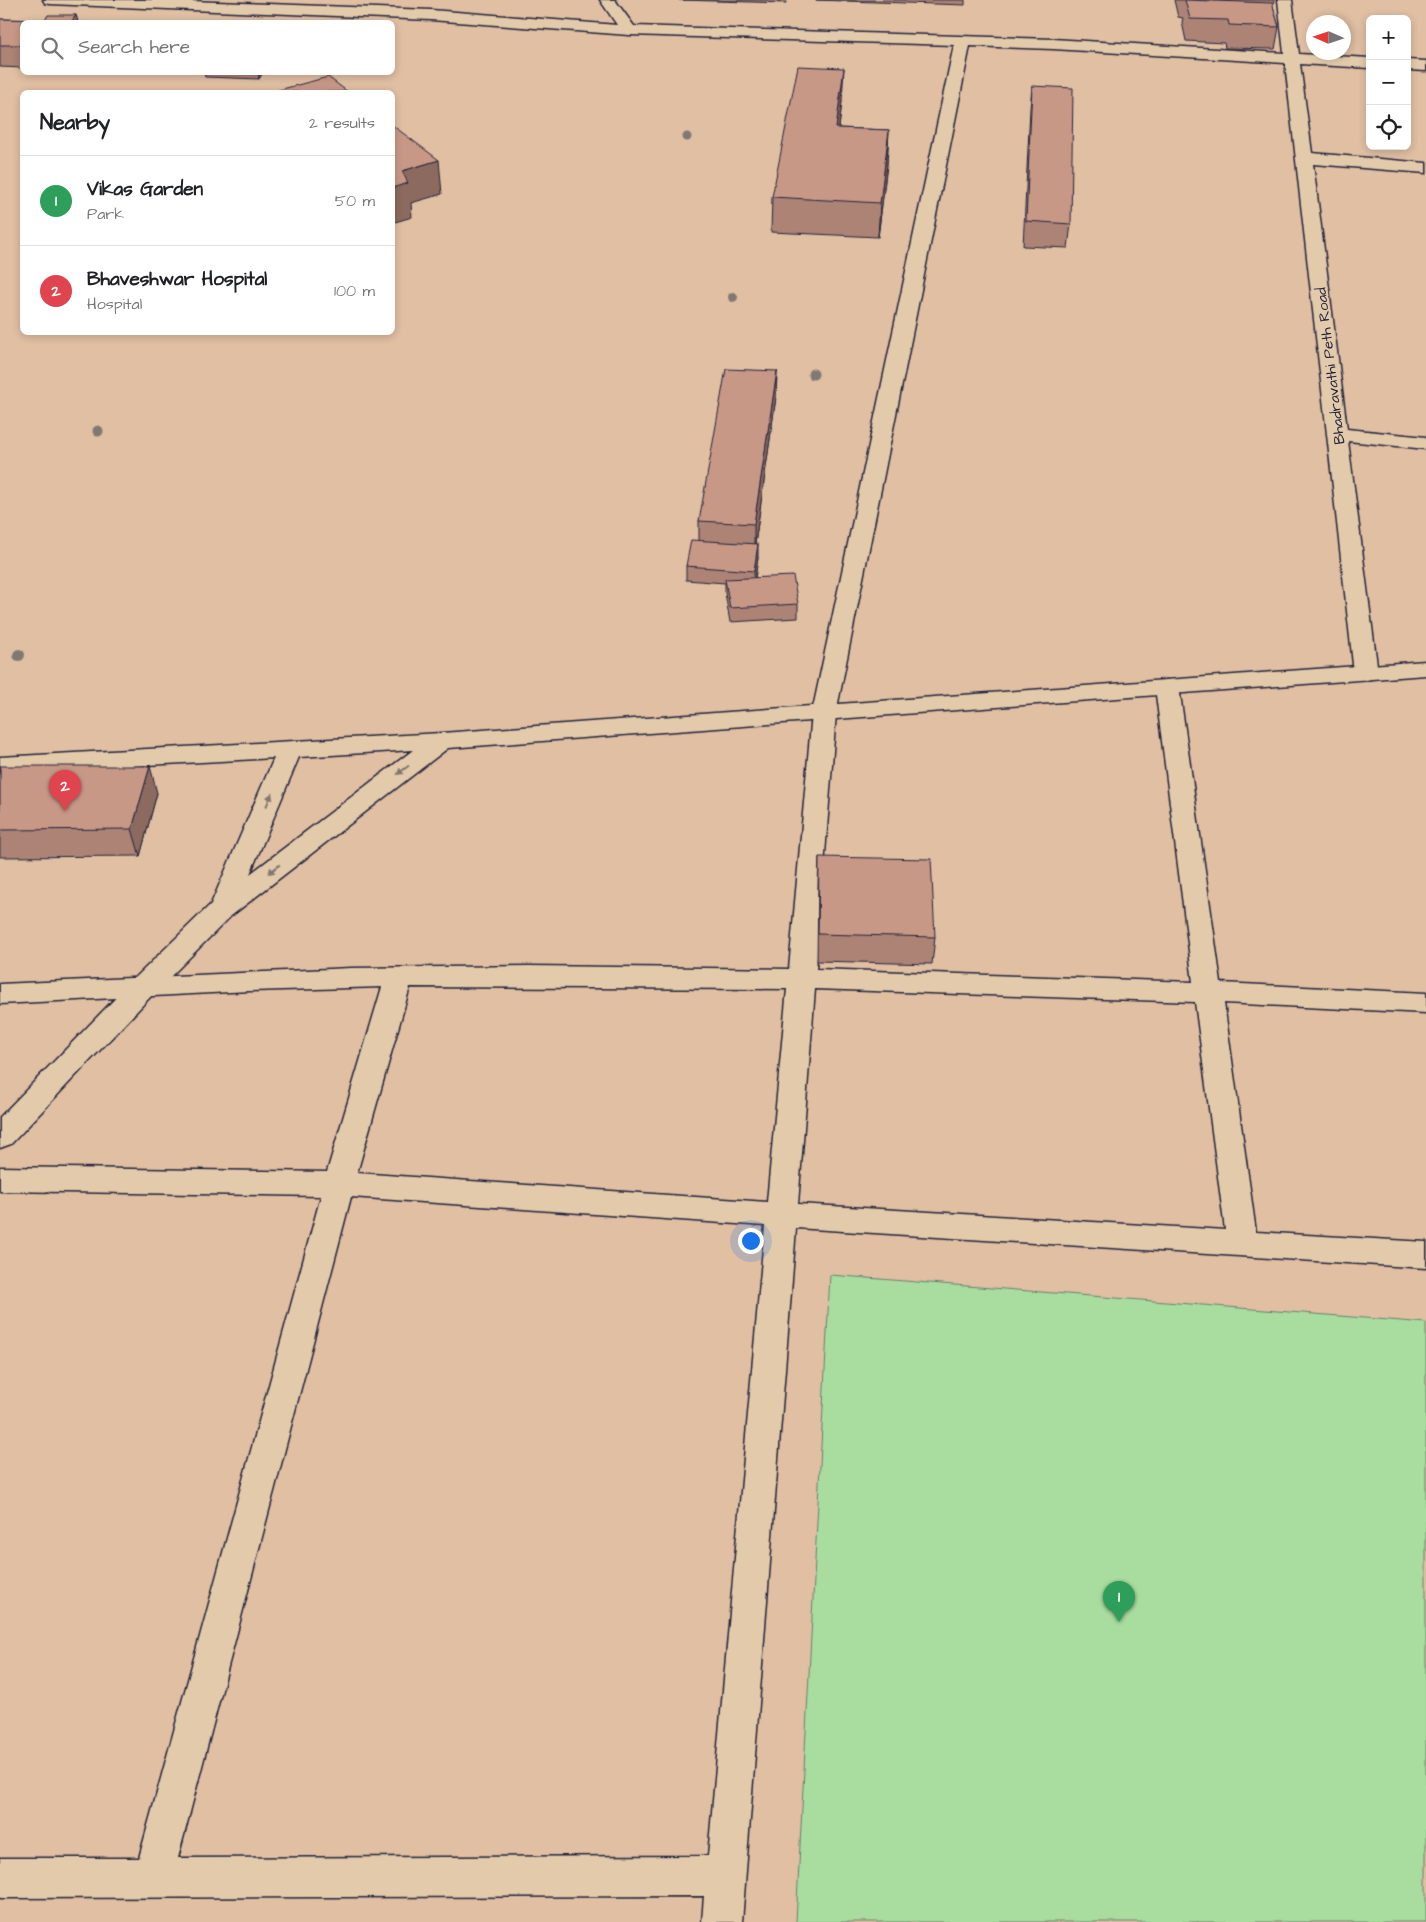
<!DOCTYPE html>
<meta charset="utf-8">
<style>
:root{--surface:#fff;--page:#f2f2f2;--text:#202124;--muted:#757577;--line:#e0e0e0;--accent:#7c3aed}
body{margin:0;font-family:"Architects Daughter",sans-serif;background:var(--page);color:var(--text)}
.controls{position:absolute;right:15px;top:15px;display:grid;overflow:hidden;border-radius:8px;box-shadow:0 2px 8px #0003}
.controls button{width:45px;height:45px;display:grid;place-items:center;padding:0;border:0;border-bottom:1px solid var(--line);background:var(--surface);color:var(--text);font:25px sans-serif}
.compass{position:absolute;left:1306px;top:15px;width:45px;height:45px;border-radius:50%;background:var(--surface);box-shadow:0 2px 8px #0003;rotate:273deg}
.you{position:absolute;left:750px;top:1240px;width:18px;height:18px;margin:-12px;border:4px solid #fff;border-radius:50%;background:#1a73e8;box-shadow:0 0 0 8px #1a73e833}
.badge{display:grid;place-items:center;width:32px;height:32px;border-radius:50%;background:var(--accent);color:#fff;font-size:16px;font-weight:700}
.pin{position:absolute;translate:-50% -41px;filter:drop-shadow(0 1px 2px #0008)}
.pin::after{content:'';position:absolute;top:26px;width:18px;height:15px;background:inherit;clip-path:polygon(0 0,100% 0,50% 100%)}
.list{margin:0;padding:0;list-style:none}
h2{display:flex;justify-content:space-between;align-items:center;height:65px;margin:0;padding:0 20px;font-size:21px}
h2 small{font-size:16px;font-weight:400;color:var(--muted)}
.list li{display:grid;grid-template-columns:32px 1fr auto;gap:15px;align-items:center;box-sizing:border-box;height:90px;padding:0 20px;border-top:1px solid var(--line)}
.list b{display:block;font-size:19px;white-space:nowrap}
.list p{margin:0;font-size:16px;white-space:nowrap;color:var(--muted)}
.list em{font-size:16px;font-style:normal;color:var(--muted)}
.icon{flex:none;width:28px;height:28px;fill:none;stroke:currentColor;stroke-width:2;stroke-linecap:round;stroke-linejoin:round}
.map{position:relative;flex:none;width:1426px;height:1922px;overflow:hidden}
.search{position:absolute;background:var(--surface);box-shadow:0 2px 8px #0003;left:20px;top:20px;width:375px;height:55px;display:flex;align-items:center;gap:12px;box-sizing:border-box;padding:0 18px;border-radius:8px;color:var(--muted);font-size:19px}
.panel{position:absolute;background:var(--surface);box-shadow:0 2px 8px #0003;left:20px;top:90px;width:375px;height:245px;border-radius:8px}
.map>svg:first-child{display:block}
.green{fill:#a9dd9f;stroke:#66806d}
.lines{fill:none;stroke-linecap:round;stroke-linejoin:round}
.minor-casing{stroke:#22223b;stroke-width:3}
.tertiary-casing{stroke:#22223b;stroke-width:3}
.minor{fill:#e3caab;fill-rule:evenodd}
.tertiary{fill:#e3caab;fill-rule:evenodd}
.tree{fill:#827872}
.wall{fill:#ac8374;stroke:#22223b}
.shaded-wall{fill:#8c6a5e;stroke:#22223b}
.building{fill:#c89887;stroke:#22223b}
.oneway{fill:#827673}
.labels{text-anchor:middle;stroke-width:4;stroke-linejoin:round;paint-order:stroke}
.far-street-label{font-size:15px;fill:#22223b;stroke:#e3caab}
</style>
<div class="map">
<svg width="1426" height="1922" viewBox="0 0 1426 1922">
<rect width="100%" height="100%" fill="#e0bfa3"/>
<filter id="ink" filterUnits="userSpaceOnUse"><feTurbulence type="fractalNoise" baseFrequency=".02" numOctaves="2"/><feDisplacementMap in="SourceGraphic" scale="10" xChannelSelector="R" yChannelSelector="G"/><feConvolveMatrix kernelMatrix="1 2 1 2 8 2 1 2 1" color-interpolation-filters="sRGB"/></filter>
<g filter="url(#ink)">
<!-- green -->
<path class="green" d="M 830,1275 L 1426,1323 L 1426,1922 L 796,1922 Z"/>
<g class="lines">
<defs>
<path id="minor" d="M 43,0 L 164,0 L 431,10 L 617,25 L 600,0 L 615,0 L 634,26 L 1053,39 L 1284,53 L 1278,0 L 1292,0 L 1299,54 L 1370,58 L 1370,68 L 1300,64 L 1312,153 L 1426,163 L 1426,173 L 1313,164 L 1347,429 L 1426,437 L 1426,449 L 1348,441 L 1378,673 L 1374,678 L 1366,680 L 1358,678 L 1354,673 L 1285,63 L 1053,49 L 970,46 L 836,713 L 816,969 L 1193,982 L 1155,687 L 1159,682 L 1167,680 L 1175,682 L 1179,687 L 1221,983 L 1426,993 L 1426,1013 L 1224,1003 L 1256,1232 L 1426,1242 L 1426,1268 L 796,1228 L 742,1922 L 702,1922 L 704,1896 L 0,1898 L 0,1858 L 139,1858 L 321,1196 L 0,1191 L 0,1167 L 327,1172 L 382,987 L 250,991 L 0,1004 L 0,984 L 351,968 L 529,966 L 789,969 L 812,713 L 954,45 L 629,35 L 431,20 L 50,4 L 45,3 ZM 410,987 L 787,989 L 767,1202 L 357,1173 ZM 815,989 L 1195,1002 L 1225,1230 L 798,1204 ZM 351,1197 L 765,1226 L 708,1856 L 178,1858 Z
M 1407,60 L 1426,61 L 1426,71 L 1407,70 Z"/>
<path id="tertiary" d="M 1426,661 L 1426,675 L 448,748 L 231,916 L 154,993 L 11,1144 L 0,1148 L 0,1117 L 134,979 L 211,904 L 274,758 L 0,773 L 0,757 L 442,733 ZM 413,750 L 250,874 L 299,757 Z"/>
</defs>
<!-- minor casing -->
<use href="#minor" class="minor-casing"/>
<!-- tertiary casing -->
<use href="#tertiary" class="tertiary-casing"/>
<!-- minor -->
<use href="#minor" class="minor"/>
<!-- tertiary -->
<use href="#tertiary" class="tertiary"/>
</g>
<!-- trees -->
<g class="tree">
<circle cx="687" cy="137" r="4.5"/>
<circle cx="733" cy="297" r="5"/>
<circle cx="813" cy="374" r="5.5"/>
<circle cx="98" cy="431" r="5.5"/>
<circle cx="19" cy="655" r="6"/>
</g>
<!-- wall -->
<path class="wall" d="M 679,0 L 786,0 L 786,3 Z
M 815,0 L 965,0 L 965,5 Z
M 1174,0 L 1274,0 L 1273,6 L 1279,27 L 1275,49 L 1225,48 L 1224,43 L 1186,41 L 1182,22 L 1183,18 L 1178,17 Z
M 76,15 L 78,22 L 22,22 L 22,68 L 0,67 L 0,19 L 45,20 Z
M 204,72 L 263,72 L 259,79 L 205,77 Z
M 1032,86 L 1071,224 L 1068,248 L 1023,246 L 1030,109 Z
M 842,101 L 839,128 L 889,130 L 887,164 L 878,237 L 771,232 L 772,197 Z
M 777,371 L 776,397 L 755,544 L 758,558 L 755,578 L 798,604 L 798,618 L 730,622 L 725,593 L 725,583 L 686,580 L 686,566 L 699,540 L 699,521 Z
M 0,766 L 157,793 L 140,856 L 0,857 Z
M 819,857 L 935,937 L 932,964 L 817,961 L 818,884 Z"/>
<!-- shaded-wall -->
<path class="shaded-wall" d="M 76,15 L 78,22 L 71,22 Z
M 844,68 L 842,101 L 835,161 L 836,128 Z
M 258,72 L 263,72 L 259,79 Z
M 889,130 L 887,164 L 878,237 L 880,203 Z
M 439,160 L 442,194 L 411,203 L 412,217 L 392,223 L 392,188 L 402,171 Z
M 777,371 L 776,397 L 754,551 L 754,524 Z
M 758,544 L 758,558 L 754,585 L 754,571 Z
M 150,766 L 157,793 L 140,856 L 132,829 Z"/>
<!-- building -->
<path class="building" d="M 1185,0 L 1272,3 L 1279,27 L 1229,25 L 1228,20 L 1190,19 Z
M 48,15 L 76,15 L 71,22 L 22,22 L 22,45 L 0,45 L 0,19 L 45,20 Z
M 798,66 L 844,68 L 836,128 L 889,130 L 880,203 L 772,197 Z
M 328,77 L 348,92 L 271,92 Z
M 1032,86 L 1073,88 L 1071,224 L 1026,221 Z
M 392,125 L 439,160 L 402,171 L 408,183 L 392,188 Z
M 726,369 L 777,371 L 754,524 L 699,521 Z
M 691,540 L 758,544 L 754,571 L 686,566 Z
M 793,576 L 798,604 L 730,608 L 725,579 Z
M 0,766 L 150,766 L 132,829 L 0,830 Z
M 819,857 L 931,859 L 935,937 L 818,934 Z"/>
<!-- one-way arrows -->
<defs><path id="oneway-solid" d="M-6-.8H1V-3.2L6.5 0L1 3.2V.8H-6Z" transform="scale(1.25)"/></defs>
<g class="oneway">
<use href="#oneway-solid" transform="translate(403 770) rotate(143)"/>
<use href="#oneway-solid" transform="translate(269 800) rotate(-67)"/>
<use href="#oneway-solid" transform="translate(274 869) rotate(143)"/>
</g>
</g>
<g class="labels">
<!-- far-street labels -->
<g class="far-street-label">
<text transform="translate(1330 366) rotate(-97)" y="5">Bhadravathi Peth Road</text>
</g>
</g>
</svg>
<div class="controls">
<button>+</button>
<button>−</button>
<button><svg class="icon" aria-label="locate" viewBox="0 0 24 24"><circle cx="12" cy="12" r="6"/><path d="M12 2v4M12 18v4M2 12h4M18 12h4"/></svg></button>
</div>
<svg class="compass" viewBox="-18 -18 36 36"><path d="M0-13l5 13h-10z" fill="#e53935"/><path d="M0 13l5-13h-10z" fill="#757577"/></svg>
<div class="you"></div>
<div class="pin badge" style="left:1119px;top:1622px;background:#2e9e5b">1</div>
<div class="pin badge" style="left:65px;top:811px;background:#e0444e">2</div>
<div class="search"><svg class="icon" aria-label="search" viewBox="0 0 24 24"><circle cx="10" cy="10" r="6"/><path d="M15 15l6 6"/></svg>Search here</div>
<section class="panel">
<h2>Nearby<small>2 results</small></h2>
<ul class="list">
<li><span class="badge" style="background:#2e9e5b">1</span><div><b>Vikas Garden</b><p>Park</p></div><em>50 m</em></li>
<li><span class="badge" style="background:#e0444e">2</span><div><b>Bhaveshwar Hospital</b><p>Hospital</p></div><em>100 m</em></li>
</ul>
</section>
</div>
